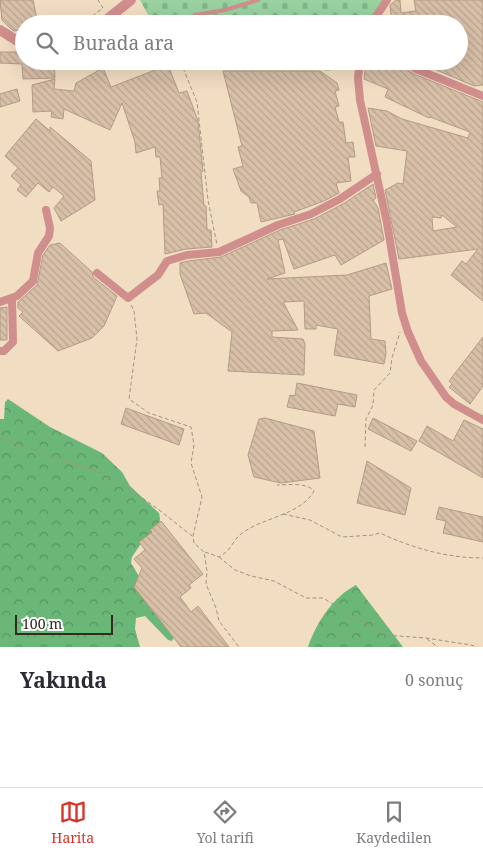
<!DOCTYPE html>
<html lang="tr">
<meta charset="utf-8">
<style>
:root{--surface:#fff;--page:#f2f2f3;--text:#2b2b33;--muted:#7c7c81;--line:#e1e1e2;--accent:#d93025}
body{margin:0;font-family:"Noto Serif",serif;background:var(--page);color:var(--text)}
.scale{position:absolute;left:15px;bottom:12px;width:98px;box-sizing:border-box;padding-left:5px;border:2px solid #322b20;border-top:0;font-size:14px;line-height:18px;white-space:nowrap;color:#322b20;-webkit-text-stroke:4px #fff;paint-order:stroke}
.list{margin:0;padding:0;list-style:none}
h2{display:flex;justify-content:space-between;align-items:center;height:65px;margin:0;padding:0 20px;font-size:21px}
h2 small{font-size:16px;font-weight:400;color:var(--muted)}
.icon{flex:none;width:28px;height:28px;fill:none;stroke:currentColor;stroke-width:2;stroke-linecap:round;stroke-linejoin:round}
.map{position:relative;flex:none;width:483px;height:647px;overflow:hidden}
.search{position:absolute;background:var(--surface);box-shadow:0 5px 20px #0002;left:15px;right:15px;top:15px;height:55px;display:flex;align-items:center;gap:12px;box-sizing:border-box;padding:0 18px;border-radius:28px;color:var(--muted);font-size:19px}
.sheet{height:140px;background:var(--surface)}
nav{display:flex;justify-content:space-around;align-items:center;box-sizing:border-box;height:70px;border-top:1px solid var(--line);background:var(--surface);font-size:14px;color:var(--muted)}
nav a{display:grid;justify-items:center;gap:2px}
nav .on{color:var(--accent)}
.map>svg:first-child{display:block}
.forest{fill:url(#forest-crowns)}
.cemetery{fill:url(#cemetery-stones)}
.building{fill:url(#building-back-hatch);stroke:#b39b85;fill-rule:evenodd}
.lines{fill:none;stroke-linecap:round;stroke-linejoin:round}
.path{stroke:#a2937f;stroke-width:1;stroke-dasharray:4 2.5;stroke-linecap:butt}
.service{stroke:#d08e8d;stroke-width:4}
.minor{stroke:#d08e8d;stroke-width:8}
.tertiary{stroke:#d08e8d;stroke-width:10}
</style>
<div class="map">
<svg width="483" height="647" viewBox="0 0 483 647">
<defs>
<pattern id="forest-crowns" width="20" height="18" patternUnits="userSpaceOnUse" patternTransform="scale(1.25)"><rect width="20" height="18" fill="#6bb778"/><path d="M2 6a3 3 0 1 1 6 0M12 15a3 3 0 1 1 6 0" fill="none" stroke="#599562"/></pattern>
<pattern id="cemetery-stones" width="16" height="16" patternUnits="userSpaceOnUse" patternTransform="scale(1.25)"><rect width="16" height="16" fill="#99d1a1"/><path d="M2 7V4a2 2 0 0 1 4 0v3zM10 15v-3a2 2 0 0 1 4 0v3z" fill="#84b48a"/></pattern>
<pattern id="building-back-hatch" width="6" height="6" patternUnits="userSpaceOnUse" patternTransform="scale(1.25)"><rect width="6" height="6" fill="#d8bfa8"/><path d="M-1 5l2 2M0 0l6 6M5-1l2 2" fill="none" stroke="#baa490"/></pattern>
</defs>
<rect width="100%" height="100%" fill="#f1ddc2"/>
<!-- forest -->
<path class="forest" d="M 8,399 L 50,427 L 102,453 L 122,472 L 130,486 L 159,513 L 160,519 L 159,525 L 140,545 L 132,557 L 131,563 L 175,636 L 172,641 L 168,640 L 145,616 L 136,618 L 135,629 L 140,647 L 0,647 L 0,419 L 4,419 L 5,402 Z
M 356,585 L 403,647 L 308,647 C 316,623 333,597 356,585 Z"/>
<!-- cemetery -->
<path class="cemetery" d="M 140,0 L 387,0 L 374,24 L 153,24 Z
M 303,61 L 360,61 L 359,64 L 327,71 Z"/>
<!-- building -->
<path class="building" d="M 0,0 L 33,0 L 38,24 L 24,24 L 24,29 L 14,31 L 11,29 L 2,20 Z
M 396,0 L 400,0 L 401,13 L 416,11 L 414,0 L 483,0 L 483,85 L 474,86 L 432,68 L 431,61 L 459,61 L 459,24 L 392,24 L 390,5 Z
M 0,52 L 24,52 L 24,61 L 54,61 L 55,78 L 23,79 L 22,64 L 0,63 Z
M 366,61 L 392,61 L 414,74 L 483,102 L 483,301 L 451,275 L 462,261 L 466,264 L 478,249 L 399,259 L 385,190 L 398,183 L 403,184 L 407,151 L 376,146 L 368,108 L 387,111 L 402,119 L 468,138 L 470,132 L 430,117 L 429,118 L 385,97 L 388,89 L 364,79 ZM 442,215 L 457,227 L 433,231 L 432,217 L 441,218 Z
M 168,65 L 179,93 L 187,91 L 198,121 L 203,171 L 201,172 L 204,206 L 206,206 L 207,230 L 211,230 L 212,247 L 186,249 L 165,254 L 163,204 L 159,205 L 157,191 L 160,191 L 159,178 L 162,178 L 160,157 L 156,157 L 155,147 L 136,153 L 135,142 L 122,103 L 110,130 L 64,109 L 63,119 L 51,117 L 52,111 L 33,112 L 32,85 L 55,79 L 54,89 L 74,91 L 76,83 L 103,68 L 111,87 Z
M 223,71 L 320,71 L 337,83 L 339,90 L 335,91 L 339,106 L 335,107 L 339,122 L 343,122 L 346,143 L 353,142 L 355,157 L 348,157 L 351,181 L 336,183 L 339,193 L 324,201 L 294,212 L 295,214 L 261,222 L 257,203 L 251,203 L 249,197 L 241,191 L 233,169 L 243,166 L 238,147 L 242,146 Z
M 17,89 L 20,101 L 0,107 L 0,94 Z
M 36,119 L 50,131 L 50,127 L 91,161 L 95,200 L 61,221 L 54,208 L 64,196 L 53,187 L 49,192 L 38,183 L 26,197 L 17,190 L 21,185 L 11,176 L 18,168 L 5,156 Z
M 373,184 L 376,198 L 373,200 L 378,208 L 384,240 L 341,265 L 335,255 L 294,269 L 283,239 L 278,240 L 285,273 L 267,279 L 347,275 L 386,263 L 392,289 L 369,296 L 371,339 L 385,341 L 386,353 L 384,364 L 334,355 L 338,329 L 316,325 L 316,329 L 305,329 L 304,301 L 283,302 L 298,330 L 272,331 L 272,337 L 303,339 L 305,344 L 304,375 L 228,371 L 232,332 L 206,313 L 194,314 L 180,274 L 180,263 L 188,261 L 221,257 L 280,230 L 314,219 L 343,204 Z
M 60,243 L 92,272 L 93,277 L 117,296 L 104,326 L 92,338 L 58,351 L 19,316 L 23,312 L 18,308 L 18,302 L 37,285 L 43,255 L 50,245 Z
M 7,307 L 7,340 L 0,340 L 0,308 Z
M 483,337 L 483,386 L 470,404 L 449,387 L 452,384 L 449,381 Z
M 297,383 L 357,395 L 355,407 L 338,404 L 335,416 L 287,407 L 290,395 L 295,396 Z
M 126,408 L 184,429 L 179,445 L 121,424 Z
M 265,418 L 314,431 L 320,478 L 281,483 L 254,477 L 248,455 L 259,419 Z
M 373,418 L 417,441 L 411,451 L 368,429 Z
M 464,420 L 483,429 L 483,478 L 419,441 L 427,426 L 453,441 Z
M 367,461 L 411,488 L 405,515 L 357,503 Z
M 439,507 L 483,517 L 483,542 L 443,533 L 446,521 L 436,519 Z
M 161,521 L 203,574 L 189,585 L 191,588 L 180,597 L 191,612 L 198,606 L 229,647 L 181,647 L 134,587 L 142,568 L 134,559 L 145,550 L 139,542 L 152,532 L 150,530 Z"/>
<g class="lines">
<!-- path -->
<path class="path" d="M 82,24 L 103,8 L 98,0
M 183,68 L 197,102 L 208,200 L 217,245
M 131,305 L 134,311 L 137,339 L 129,399 L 149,413 L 191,427 L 194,445 L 191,463 L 202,497 L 193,536 L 194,543 L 204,552 L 207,571 L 206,584 L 216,608 L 219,621 L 239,647
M 0,438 L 114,478 L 158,509 L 192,536
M 365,447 L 366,419 L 373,405 L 374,390 L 390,373 L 392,358 L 400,332
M 283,514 L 310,520 L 342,537 L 373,535 L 380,533 C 412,548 447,558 483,558
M 205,552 L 219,557 C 232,550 232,541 241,534 C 262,517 300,516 314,491 C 307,482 288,485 277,485
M 219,557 L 235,570 L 251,576 L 274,581 L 306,598 L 323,598 L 384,635 L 426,638 L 471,645 L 477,647
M 427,639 L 438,647"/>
<!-- service -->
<path class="service" d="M 195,15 L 225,10 L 258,0"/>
<!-- minor -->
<path class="minor" d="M 374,24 L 377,15 L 387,0
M 360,61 L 358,78 L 360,100 L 387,223 L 402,313 L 408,332 L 421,361 L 446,397 L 454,404 L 483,420
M 403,61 L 416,69 L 483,96
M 97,273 L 128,298 L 158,275 L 167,261 L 187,255 L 219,252 L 278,225 L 311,214 L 340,199 L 377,174
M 0,302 L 17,296 L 33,281 L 38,253 L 49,236 L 50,228 L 46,210
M 0,351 L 4,351 L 13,342 L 12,298"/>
<!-- tertiary -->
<path class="tertiary" d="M 101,24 L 131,0
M 0,30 L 24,45"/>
</g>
</svg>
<div class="scale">100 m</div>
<div class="search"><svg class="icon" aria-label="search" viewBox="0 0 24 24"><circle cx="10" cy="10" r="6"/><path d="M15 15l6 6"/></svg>Burada ara</div>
</div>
<section class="sheet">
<h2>Yakında<small>0 sonuç</small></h2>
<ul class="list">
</ul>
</section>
<nav>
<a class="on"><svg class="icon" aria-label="map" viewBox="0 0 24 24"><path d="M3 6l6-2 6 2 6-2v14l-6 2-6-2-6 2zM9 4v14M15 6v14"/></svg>Harita</a>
<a><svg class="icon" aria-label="directions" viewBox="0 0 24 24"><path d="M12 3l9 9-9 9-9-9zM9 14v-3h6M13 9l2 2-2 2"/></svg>Yol tarifi</a>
<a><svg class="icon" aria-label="saved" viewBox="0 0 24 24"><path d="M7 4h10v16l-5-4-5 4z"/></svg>Kaydedilen</a>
</nav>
